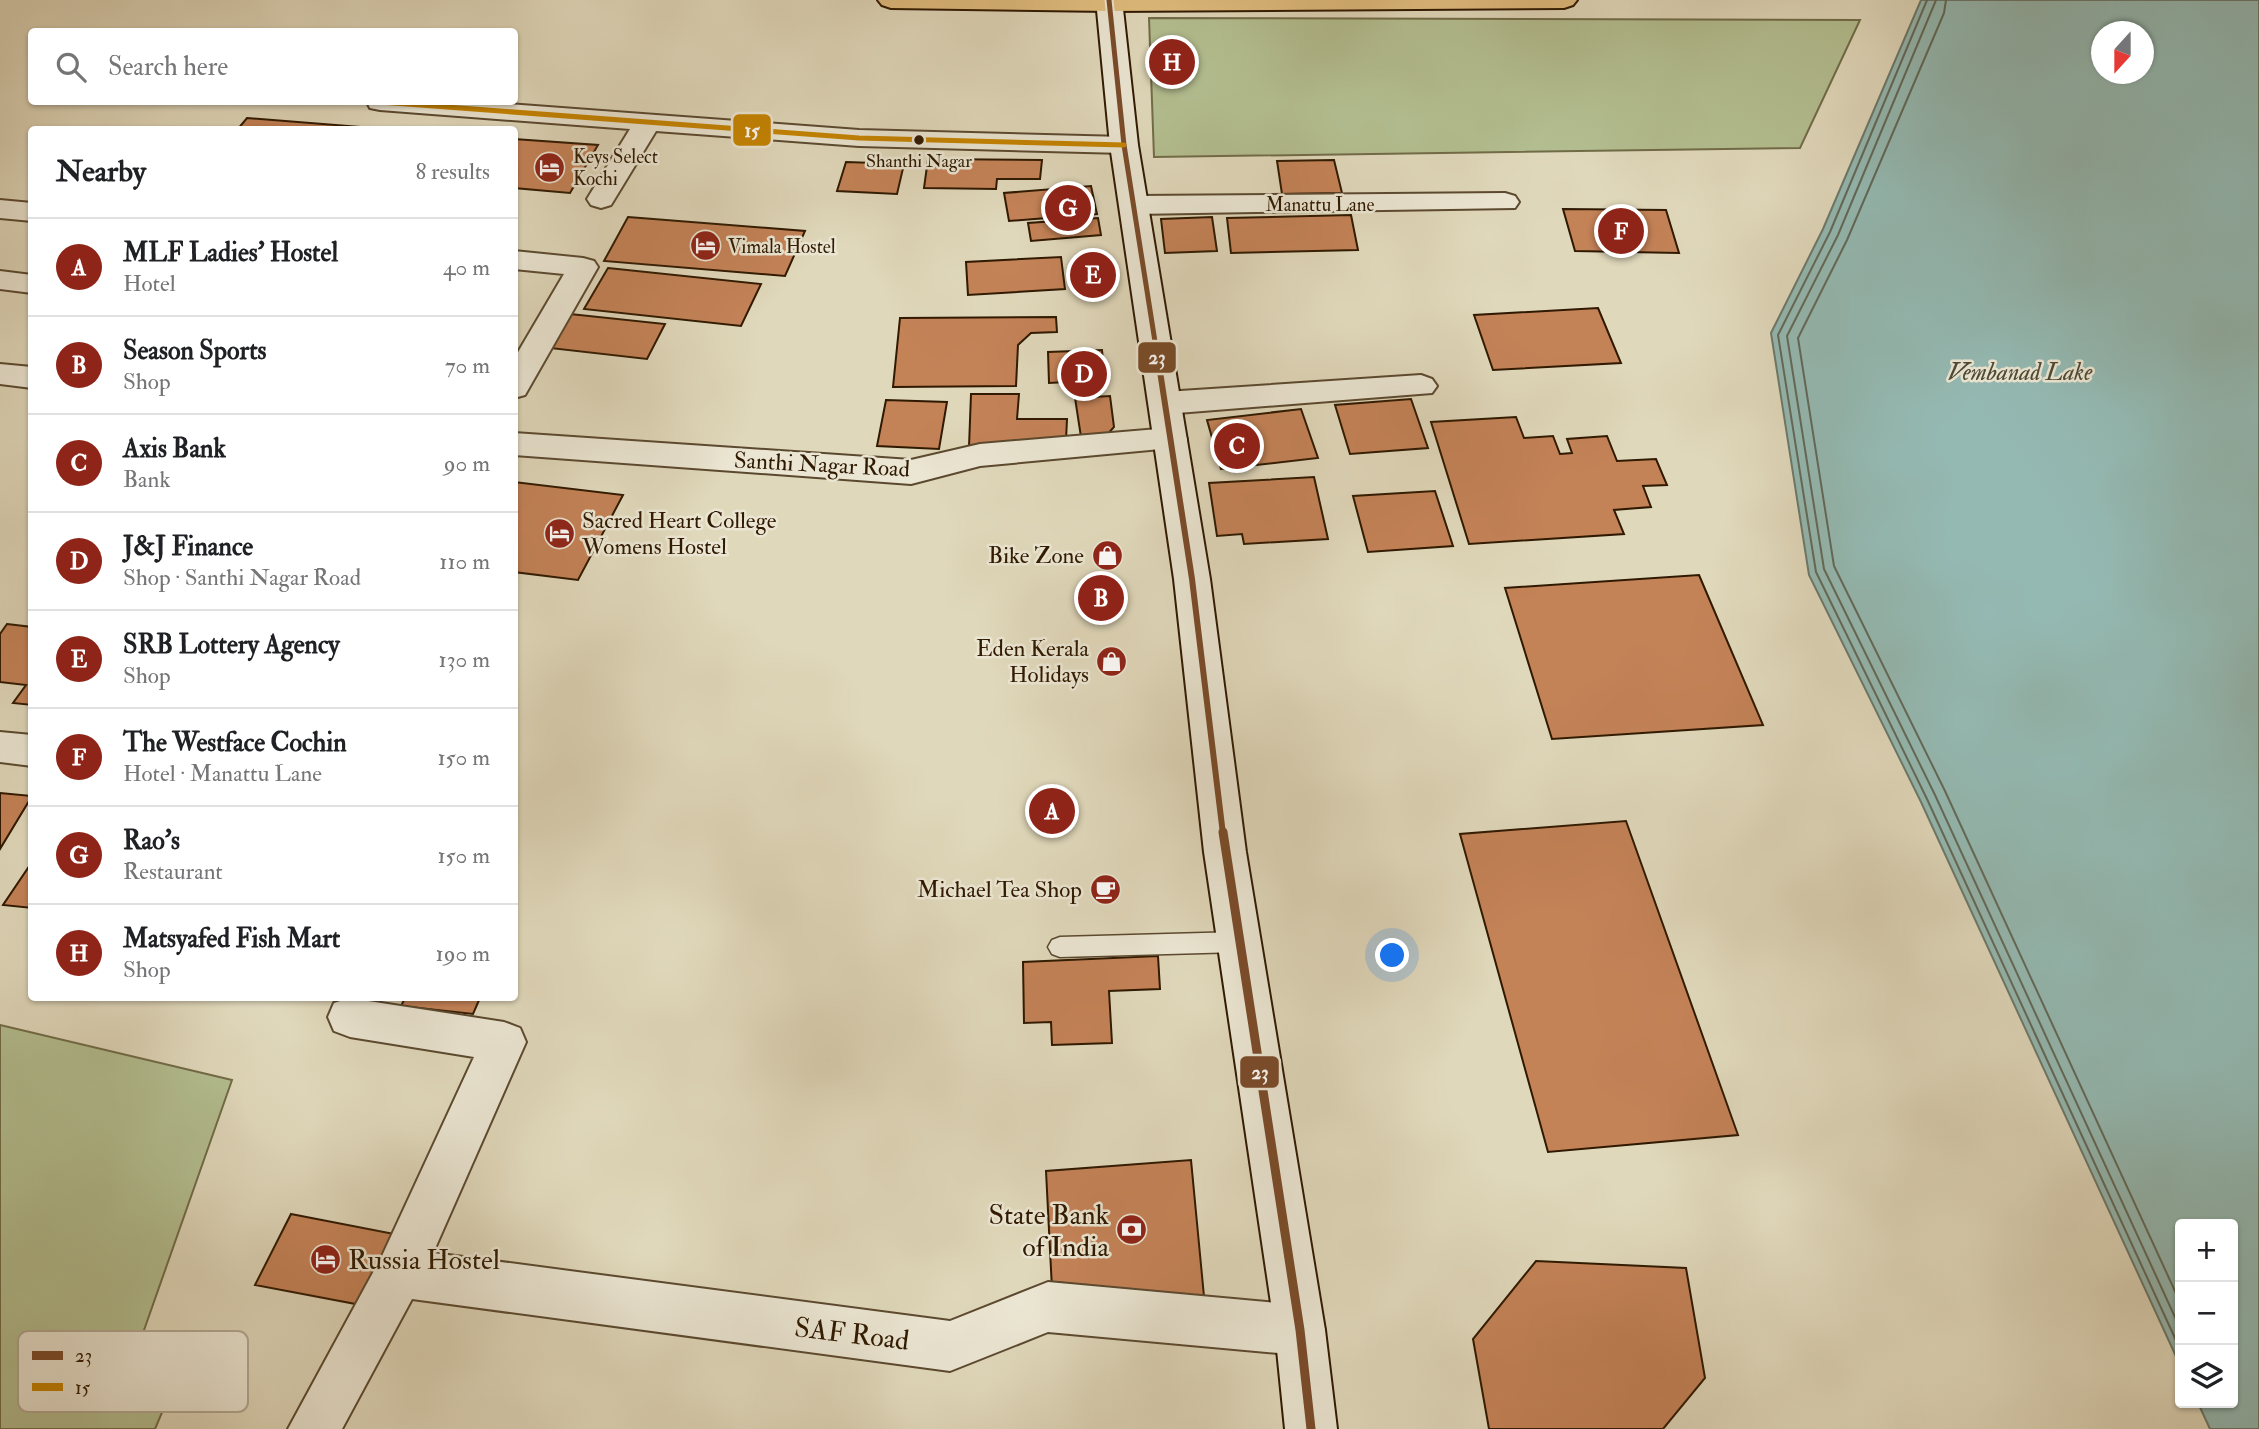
<!DOCTYPE html>
<meta charset="utf-8">
<style>
:root{--surface:#fff;--page:#f6f6f6;--text:#202124;--muted:#757577;--line:#e0e0e0;--accent:#8f2418}
body{margin:0;font-family:"IM FELL Double Pica",serif;background:var(--page);color:var(--text)}
.controls{position:absolute;right:21px;bottom:21px;display:grid;overflow:hidden;border-radius:7px;box-shadow:0 2px 5px #0004}
.controls button{width:63px;height:63px;display:grid;place-items:center;padding:0;border:0;border-bottom:2px solid var(--line);background:var(--surface);color:var(--text);font:35px sans-serif}
.compass{position:absolute;left:2091px;top:21px;width:63px;height:63px;border-radius:50%;background:var(--surface);box-shadow:0 2px 5px #0004;rotate:201deg}
.you{position:absolute;left:1393px;top:956px;width:24px;height:24px;margin:-18px;border:5px solid #fff;border-radius:50%;background:#1a73e8;box-shadow:0 0 0 10px #1a73e833}
.badge{display:grid;place-items:center;width:46px;height:46px;border-radius:50%;background:var(--accent);color:#fff;font-size:23px;font-weight:700}
.pin{position:absolute;translate:-50% -50%;border:4px solid #fff;box-shadow:0 2px 7px #0006}
.list{margin:0;padding:0;list-style:none}
h2{display:flex;justify-content:space-between;align-items:center;height:91px;margin:0;padding:0 28px;font-size:30px}
h2 small{font-size:23px;font-weight:400;color:var(--muted)}
.list li{display:grid;grid-template-columns:46px 1fr auto;gap:21px;align-items:center;box-sizing:border-box;height:98px;padding:0 28px;border-top:2px solid var(--line)}
.list b{display:block;font-size:26px;white-space:nowrap}
.list p{margin:0;font-size:23px;white-space:nowrap;color:var(--muted)}
.list em{font-size:23px;font-style:normal;color:var(--muted)}
.icon{flex:none;width:38px;height:38px;fill:none;stroke:currentColor;stroke-width:2;stroke-linecap:round;stroke-linejoin:round}
.map{position:relative;flex:none;width:2259px;height:1429px;overflow:hidden}
.search{position:absolute;background:var(--surface);box-shadow:0 2px 5px #0004;left:28px;top:28px;width:490px;height:77px;display:flex;align-items:center;gap:18px;box-sizing:border-box;padding:0 24px;border-radius:7px;color:var(--muted);font-size:26px}
.panel{position:absolute;background:var(--surface);box-shadow:0 2px 5px #0004;left:28px;top:126px;width:490px;height:875px;border-radius:7px}
.map>svg:first-child{display:block}
.green{fill:#b3be90;stroke:#716c48;stroke-width:2}
.water{fill:#94b9b2;stroke:#6c796b;stroke-width:2;fill-rule:evenodd}
.lines{fill:none;stroke-linecap:round;stroke-linejoin:round}
.shore{stroke:#626959;stroke-width:2}
.building{fill:#c48257;stroke:#2f1900;stroke-width:2}
.lane-casing{stroke:#5b492f;stroke-width:3}
.street-casing{stroke:#5b492f;stroke-width:4}
.secondary-casing{stroke:#2f1900;stroke-width:4}
.highway-casing{stroke:#2f1900;stroke-width:4}
.lane{fill:#ebe6d3;fill-rule:evenodd}
.street{fill:#ebe6d3;fill-rule:evenodd}
.secondary{fill:#ebe6d3;fill-rule:evenodd}
.highway{fill:#e0bc7e;fill-rule:evenodd}
.bus-1-far2-casing{stroke:#ebe6d3;stroke-width:9}
.bus-1-far1-casing{stroke:#ebe6d3;stroke-width:11}
.bus-1-casing{stroke:#ebe6d3;stroke-width:14}
.bus-2-casing{stroke:#ebe6d3;stroke-width:9}
.bus-1-far2{stroke:#7a4b2a;stroke-width:5}
.bus-1-far1{stroke:#7a4b2a;stroke-width:6}
.bus-1{stroke:#7a4b2a;stroke-width:9}
.bus-2{stroke:#c58300;stroke-width:5}
.bus-dot{fill:#2f1900;stroke:#ebe6d3;stroke-width:2.5}
.labels{text-anchor:middle;stroke-width:5;stroke-linejoin:round;paint-order:stroke}
.far-bus-label{font-size:18px;fill:#2f1900;stroke:#ebe6d3}
.far-poi-label{font-size:19px;fill:#2f1900;stroke:#ebe6d3;text-anchor:start}
.far-street-label{font-size:19px;fill:#2f1900;stroke:#ebe6d3}
.street-label{font-size:23px;fill:#2f1900;stroke:#ebe6d3}
.poi-label{font-size:23px;fill:#2f1900;stroke:#ebe6d3;text-anchor:end}
.water-label{font-size:24px;font-style:italic;fill:#4d4935;stroke:#ebe6d3}
.near-poi-label{font-size:28px;fill:#2f1900;stroke:#ebe6d3;text-anchor:end}
.near-street-label{font-size:28px;fill:#2f1900;stroke:#ebe6d3}
.key{fill:#ebe6d3;stroke:#b3a894;stroke-width:2}
.key-label{font-size:19px;fill:#2f1900}
.line-badge{stroke:#ebe6d3;stroke-width:2.5}
.badge-label{font-size:19px;text-anchor:middle;font-weight:bold;fill:#fff}
</style>
<div class="map">
<svg width="2259" height="1429" viewBox="0 0 2259 1429">
<rect width="100%" height="100%" fill="#e0d8bb"/>
<filter id="stains"><feTurbulence type="fractalNoise" baseFrequency=".00286" numOctaves="4"/><feColorMatrix values="0 0 0 0 .2 0 0 0 0 .09 0 0 0 0 .02 0 0 0 .5 -.17"/></filter>
<radialGradient id="worn" r=".72"><stop offset=".6" stop-color="#630" stop-opacity="0"/><stop offset="1" stop-color="#630" stop-opacity=".3"/></radialGradient>
<!-- green -->
<path class="green" d="M 1149,18 L 1860,20 L 1800,148 L 1154,157 Z
M 0,1025 L 232,1080 L 137,1350 L 183,1363 L 155,1429 L 0,1429 Z"/>
<!-- water -->
<path class="water" d="M 1921,0 L 2259,0 L 2259,1429 L 2210,1429 L 2198,1403 L 2233,1403 L 2233,1224 L 2180,1224 L 2180,1365 L 1921,802 L 1809,575 L 1771,333 L 1823,229 ZM 2102,32 L 2144,32 L 2144,74 L 2102,74 Z"/>
<g class="lines">
<!-- shore -->
<path class="shore" d="M 1927,0 L 1830,232 L 1778,335 L 1816,572 L 1927,799 L 2180,1349
M 1936,0 L 1838,235 L 1787,336 L 1824,569 L 1935,795 L 2180,1328
M 1946,0 L 1944,13 L 1847,240 L 1798,338 L 1834,566 L 1945,791 L 2180,1302"/>
</g>
<!-- building -->
<path class="building" d="M 1160,47 L 1182,47 L 1183,77 L 1161,77 Z
M 247,118 L 398,130 L 237,130 Z
M 514,139 L 598,145 L 570,193 L 514,188 Z
M 928,159 L 1042,160 L 1040,179 L 997,179 L 996,189 L 924,188 Z
M 1334,160 L 1342,193 L 1282,194 L 1277,161 Z
M 846,162 L 904,164 L 897,194 L 837,191 Z
M 1091,186 L 1097,214 L 1009,221 L 1004,193 Z
M 1563,209 L 1666,210 L 1679,253 L 1575,251 Z
M 1351,215 L 1358,250 L 1231,253 L 1227,218 Z
M 628,217 L 805,231 L 785,276 L 604,261 Z
M 1212,217 L 1217,251 L 1165,253 L 1161,219 Z
M 1098,218 L 1101,235 L 1031,241 L 1028,223 Z
M 1061,257 L 1065,289 L 968,295 L 966,262 Z
M 1108,261 L 1112,287 L 1076,289 L 1073,263 Z
M 608,268 L 761,284 L 741,326 L 584,309 Z
M 1598,308 L 1621,363 L 1493,370 L 1474,315 Z
M 570,314 L 665,324 L 647,359 L 550,348 Z
M 1056,317 L 1057,332 L 1031,333 L 1018,345 L 1016,386 L 893,387 L 900,318 Z
M 1102,350 L 1105,380 L 1049,383 L 1048,352 Z
M 971,394 L 1019,394 L 1017,419 L 1067,419 L 1066,440 L 969,447 Z
M 1110,396 L 1114,427 L 1106,436 L 1081,437 L 1075,398 Z
M 1411,399 L 1428,448 L 1350,454 L 1335,405 Z
M 886,400 L 947,402 L 939,449 L 877,446 Z
M 1301,409 L 1318,458 L 1221,469 L 1207,420 Z
M 1516,417 L 1524,438 L 1553,436 L 1560,454 L 1572,453 L 1567,439 L 1607,436 L 1617,461 L 1656,459 L 1667,485 L 1643,486 L 1651,507 L 1614,510 L 1624,534 L 1469,544 L 1431,422 Z
M 1314,477 L 1328,539 L 1244,544 L 1242,534 L 1217,536 L 1209,483 Z
M 514,482 L 623,495 L 578,580 L 514,572 Z
M 1435,491 L 1453,546 L 1368,552 L 1353,496 Z
M 1699,575 L 1763,725 L 1552,739 L 1505,588 Z
M 7,624 L 32,627 L 32,705 L 13,703 L 26,685 L 0,682 L 0,634 Z
M 0,793 L 32,796 L 0,849 Z
M 1626,821 L 1738,1135 L 1548,1152 L 1460,834 Z
M 32,862 L 32,908 L 3,905 Z
M 1158,956 L 1160,989 L 1109,991 L 1112,1043 L 1052,1045 L 1051,1022 L 1024,1023 L 1023,962 Z
M 405,998 L 480,998 L 473,1014 L 401,1006 Z
M 1191,1160 L 1205,1307 L 1052,1289 L 1046,1171 Z
M 291,1214 L 394,1234 L 361,1305 L 255,1285 Z
M 1536,1261 L 1686,1268 L 1705,1378 L 1663,1429 L 1489,1429 L 1473,1339 Z"/>
<g class="lines">
<defs>
<path id="lane" d="M 1239,932 L 1247,935 L 1251,942 L 1247,949 L 1239,952 L 1060,957 L 1052,954 L 1048,947 L 1052,940 L 1060,937 Z"/>
<path id="street" d="M 367,102 L 482,102 L 859,130 L 1124,137 L 1134,139 L 1138,145 L 1134,151 L 1124,153 L 859,146 L 656,131 L 611,205 L 601,208 L 591,205 L 587,199 L 630,129 L 380,110 L 370,108 Z
M 1505,193 L 1515,196 L 1519,202 L 1515,208 L 1135,214 L 1125,211 L 1121,205 L 1125,199 L 1135,196 Z
M 0,200 L 32,203 L 32,221 L 0,218 Z
M 514,251 L 583,258 L 594,261 L 598,267 L 525,395 L 514,398 L 514,359 L 564,274 L 514,269 Z
M 0,271 L 32,275 L 32,293 L 0,289 Z
M 0,364 L 32,367 L 32,388 L 0,384 Z
M 1421,375 L 1432,379 L 1437,386 L 1432,393 L 1165,414 L 1153,411 L 1149,403 L 1153,395 L 1165,392 Z
M 1170,428 L 1182,431 L 1187,439 L 1182,447 L 980,466 L 911,484 L 514,455 L 514,433 L 911,460 L 980,444 Z
M 0,732 L 32,735 L 32,766 L 0,762 Z
M 349,998 L 504,1022 L 520,1028 L 526,1042 L 433,1253 L 950,1321 L 1048,1282 L 1300,1305 L 1318,1312 L 1325,1330 L 1318,1348 L 1300,1355 L 1048,1332 L 950,1371 L 412,1299 L 342,1429 L 288,1429 L 382,1256 L 474,1057 L 350,1037 L 334,1031 L 328,1017 L 334,1003 Z"/>
<path id="secondary" d="M 1096,0 L 1122,0 L 1138,145 L 1210,579 L 1246,852 L 1325,1330 L 1337,1429 L 1285,1429 L 1275,1330 L 1204,852 L 1174,579 L 1110,145 Z"/>
<path id="highway" d="M 878,0 L 1577,0 L 1573,5 L 1564,8 L 1110,11 L 891,8 L 882,5 Z"/>
</defs>
<!-- lane casing -->
<use href="#lane" class="lane-casing"/>
<!-- street casing -->
<use href="#street" class="street-casing"/>
<!-- secondary casing -->
<use href="#secondary" class="secondary-casing"/>
<!-- highway casing -->
<use href="#highway" class="highway-casing"/>
<!-- lane -->
<use href="#lane" class="lane"/>
<!-- street -->
<use href="#street" class="street"/>
<!-- secondary -->
<use href="#secondary" class="secondary"/>
<!-- highway -->
<use href="#highway" class="highway"/>
<defs>
<path id="bus-1-far2" d="M 1109,0 L 1124,145 L 1159,367"/>
<path id="bus-1-far1" d="M 1159,365 L 1192,579 L 1223,834"/>
<path id="bus-1" d="M 1223,832 L 1300,1330 L 1311,1429"/>
<path id="bus-2" d="M 380,102 L 859,138 L 1124,145"/>
</defs>
<!-- bus-1-far2 casing -->
<use href="#bus-1-far2" class="bus-1-far2-casing"/>
<!-- bus-1-far1 casing -->
<use href="#bus-1-far1" class="bus-1-far1-casing"/>
<!-- bus-1 casing -->
<use href="#bus-1" class="bus-1-casing"/>
<!-- bus-2 casing -->
<use href="#bus-2" class="bus-2-casing"/>
<!-- bus-1-far2 -->
<use href="#bus-1-far2" class="bus-1-far2"/>
<!-- bus-1-far1 -->
<use href="#bus-1-far1" class="bus-1-far1"/>
<!-- bus-1 -->
<use href="#bus-1" class="bus-1"/>
<!-- bus-2 -->
<use href="#bus-2" class="bus-2"/>
</g>
<!-- icons -->
<defs>
<symbol id="hotel-disc" viewBox="-11 -11 22 22"><circle r="9.5" fill="#8f2418" stroke="#ebe6d3"/><path d="M-6-4.5h1.5V1H6V5H4.5V3h-9V5H-6ZM-4 0a1.8 1.8 0 1 1 3.6 0ZM.5 0V-2.5h3Q6-2.5 6 0Z" fill="#fff"/></symbol>
<symbol id="shop-disc" viewBox="-11 -11 22 22"><circle r="9.5" fill="#8f2418" stroke="#ebe6d3"/><path d="M-5-2.5h2.3a2.7 3.5 0 0 1 5.4 0H5L5.5 6h-11ZM-1.5-2.5h3a1.5 2.3 0 0 0-3 0Z" fill="#fff"/></symbol>
<symbol id="cafe-disc" viewBox="-11 -11 22 22"><circle r="9.5" fill="#8f2418" stroke="#ebe6d3"/><path d="M-5.5-4.5H6V0H3Q3 3.5 0 3.5H-2.5Q-5.5 3.5-5.5 0ZM3-3.2v2h1.7v-2ZM-6 4.5H4V6H-6Z" fill="#fff"/></symbol>
<symbol id="bank-disc" viewBox="-11 -11 22 22"><circle r="9.5" fill="#8f2418" stroke="#ebe6d3"/><path d="M-6-4H6V4H-6ZM0-2.3a2.3 2.3 0 1 0 0 4.6a2.3 2.3 0 1 0 0-4.6Z" fill="#fff"/></symbol>
</defs>
<g fill-rule="evenodd">
<use href="#hotel-disc" x="532" y="150" width="35" height="35"/>
<use href="#hotel-disc" x="688" y="228" width="35" height="35"/>
<use href="#hotel-disc" x="542" y="516" width="35" height="35"/>
<use href="#shop-disc" x="1090" y="538" width="35" height="35"/>
<use href="#shop-disc" x="1094" y="644" width="35" height="35"/>
<use href="#cafe-disc" x="1088" y="872" width="35" height="35"/>
<use href="#bank-disc" x="1114" y="1212" width="35" height="35"/>
<use href="#hotel-disc" x="308" y="1242" width="35" height="35"/>
</g>
<!-- markers -->
<circle class="bus-dot" cx="919" cy="140" r="6"/>
<g class="labels">
<!-- far-bus labels -->
<g class="far-bus-label">
<text x="919" y="167">Shanthi Nagar</text>
</g>
<!-- far-poi labels -->
<g class="far-poi-label">
<text x="573" y="163">Keys Select<tspan x="573" dy="22">Kochi</tspan></text>
<text x="728" y="253">Vimala Hostel</text>
</g>
<!-- far-street labels -->
<g class="far-street-label">
<text x="1320" y="211">Manattu Lane</text>
</g>
<!-- street labels -->
<g class="street-label">
<text transform="translate(822 464) rotate(3)" y="8">Santhi Nagar Road</text>
</g>
<!-- poi labels -->
<g class="poi-label">
<text x="582" y="528" text-anchor="start">Sacred Heart College<tspan x="582" dy="26">Womens Hostel</tspan></text>
<text x="1084" y="563">Bike Zone</text>
<text x="1089" y="656">Eden Kerala<tspan x="1089" dy="26">Holidays</tspan></text>
<text x="1082" y="897">Michael Tea Shop</text>
</g>
<!-- water labels -->
<g class="water-label">
<text x="2020" y="380">Vembanad Lake</text>
</g>
<!-- near-poi labels -->
<g class="near-poi-label">
<text x="1109" y="1224">State Bank<tspan x="1109" dy="32">of India</tspan></text>
<text x="348" y="1269" text-anchor="start">Russia Hostel</text>
</g>
<!-- near-street labels -->
<g class="near-street-label">
<text transform="translate(852 1333) rotate(7)" y="10">SAF Road</text>
</g>
</g>
<!-- legend -->
<rect x="18" y="1331" width="230" height="81" rx="10" class="key"/>
<rect x="32" y="1351" width="31" height="9" fill="#7a4b2a"/>
<rect x="32" y="1383" width="31" height="8" fill="#c58300"/>
<g class="key-label">
<text x="75" y="1362">23</text>
<text x="75" y="1394">15</text>
</g>
<g class="line-badge">
<rect x="732" y="113" width="40" height="34" rx="7" fill="#c58300"/>
<rect x="1137" y="341" width="40" height="33" rx="7" fill="#7a4b2a"/>
<rect x="1239" y="1055" width="41" height="34" rx="7" fill="#7a4b2a"/>
</g>
<g class="badge-label">
<text x="752" y="137">15</text>
<text x="1157" y="364">23</text>
<text x="1260" y="1079">23</text>
</g>
<rect width="100%" height="100%" filter="url(#stains)"/>
<rect width="100%" height="100%" fill="url(#worn)"/>
</svg>
<div class="controls">
<button>+</button>
<button>−</button>
<button><svg class="icon" aria-label="layers" viewBox="0 0 24 24"><path d="M12 4l9 5-9 5-9-5zM3 14l9 5 9-5"/></svg></button>
</div>
<svg class="compass" viewBox="-18 -18 36 36"><path d="M0-13l5 13h-10z" fill="#e53935"/><path d="M0 13l5-13h-10z" fill="#757577"/></svg>
<div class="you"></div>
<div class="pin badge" style="left:1052px;top:811px">A</div>
<div class="pin badge" style="left:1101px;top:598px">B</div>
<div class="pin badge" style="left:1237px;top:446px">C</div>
<div class="pin badge" style="left:1084px;top:374px">D</div>
<div class="pin badge" style="left:1093px;top:275px">E</div>
<div class="pin badge" style="left:1621px;top:231px">F</div>
<div class="pin badge" style="left:1068px;top:208px">G</div>
<div class="pin badge" style="left:1172px;top:62px">H</div>
<div class="search"><svg class="icon" aria-label="search" viewBox="0 0 24 24"><circle cx="10" cy="10" r="6"/><path d="M15 15l6 6"/></svg>Search here</div>
<section class="panel">
<h2>Nearby<small>8 results</small></h2>
<ul class="list">
<li><span class="badge">A</span><div><b>MLF Ladies' Hostel</b><p>Hotel</p></div><em>40 m</em></li>
<li><span class="badge">B</span><div><b>Season Sports</b><p>Shop</p></div><em>70 m</em></li>
<li><span class="badge">C</span><div><b>Axis Bank</b><p>Bank</p></div><em>90 m</em></li>
<li><span class="badge">D</span><div><b>J&amp;J Finance</b><p>Shop · Santhi Nagar Road</p></div><em>110 m</em></li>
<li><span class="badge">E</span><div><b>SRB Lottery Agency</b><p>Shop</p></div><em>130 m</em></li>
<li><span class="badge">F</span><div><b>The Westface Cochin</b><p>Hotel · Manattu Lane</p></div><em>150 m</em></li>
<li><span class="badge">G</span><div><b>Rao's</b><p>Restaurant</p></div><em>150 m</em></li>
<li><span class="badge">H</span><div><b>Matsyafed Fish Mart</b><p>Shop</p></div><em>190 m</em></li>
</ul>
</section>
</div>
